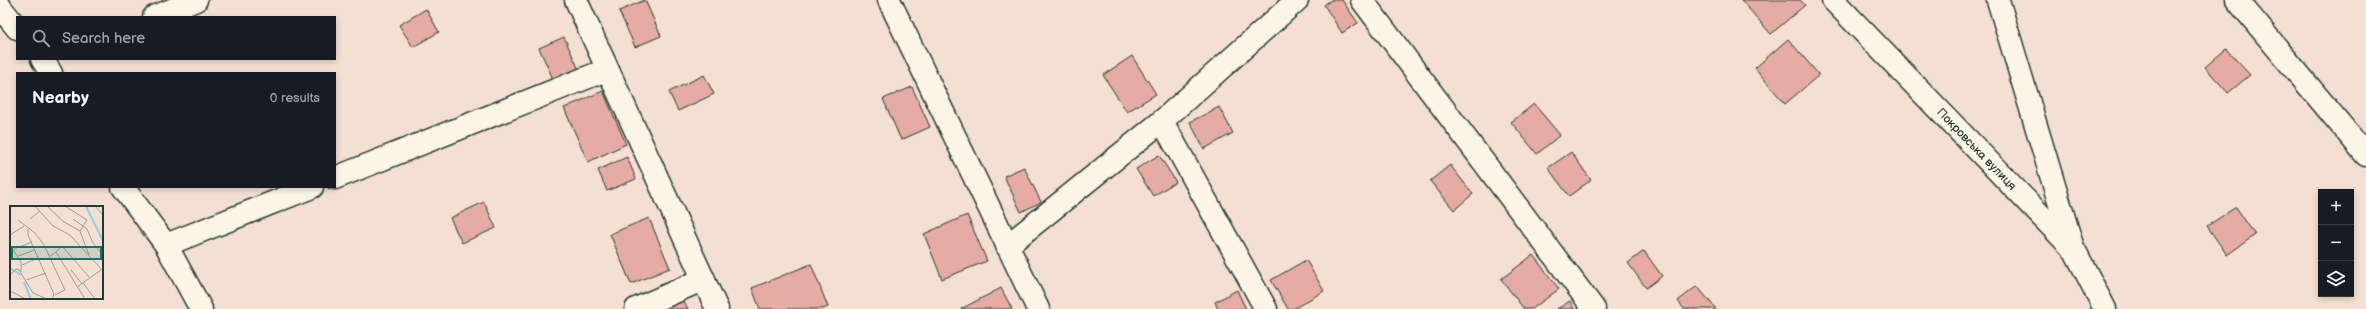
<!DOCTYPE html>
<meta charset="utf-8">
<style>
:root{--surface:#171b24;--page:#242831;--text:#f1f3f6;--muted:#9ea1a6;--line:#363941}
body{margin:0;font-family:"Balsamiq Sans",sans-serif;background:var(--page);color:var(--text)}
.controls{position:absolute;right:12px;bottom:12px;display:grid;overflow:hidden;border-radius:0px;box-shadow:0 2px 6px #0003}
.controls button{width:36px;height:36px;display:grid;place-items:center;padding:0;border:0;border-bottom:1px solid var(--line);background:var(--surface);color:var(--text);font:20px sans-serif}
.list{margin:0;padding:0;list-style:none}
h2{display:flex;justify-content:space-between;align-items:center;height:52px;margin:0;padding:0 16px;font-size:17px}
h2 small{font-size:13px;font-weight:400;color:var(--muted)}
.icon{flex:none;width:22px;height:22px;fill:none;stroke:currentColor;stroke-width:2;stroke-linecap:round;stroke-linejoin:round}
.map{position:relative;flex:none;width:2366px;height:309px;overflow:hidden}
.search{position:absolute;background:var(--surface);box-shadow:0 2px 6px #0003;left:16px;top:16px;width:320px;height:44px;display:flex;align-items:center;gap:10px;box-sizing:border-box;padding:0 14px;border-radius:0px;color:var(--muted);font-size:15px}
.panel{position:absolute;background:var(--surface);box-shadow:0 2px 6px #0003;left:16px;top:72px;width:320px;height:116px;border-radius:0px}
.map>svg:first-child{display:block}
.building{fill:#e6aba5;stroke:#1f3d34}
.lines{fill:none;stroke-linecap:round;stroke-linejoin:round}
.minor-casing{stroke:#1f3d34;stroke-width:25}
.minor{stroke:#fcf5e5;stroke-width:22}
.labels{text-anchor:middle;stroke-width:3;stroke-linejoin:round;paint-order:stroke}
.street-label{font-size:12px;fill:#1f3d34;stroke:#fcf5e5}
.inset-river{fill:none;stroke:#87d5e6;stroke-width:2}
.inset-road{fill:none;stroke:#9f9e93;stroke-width:1}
.view{fill:#0f766e;fill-opacity:0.15;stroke:#0f766e;stroke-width:2}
.inset-edge{fill:none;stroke:#1f3d34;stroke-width:2}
</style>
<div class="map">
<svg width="2366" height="309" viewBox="0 0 2366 309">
<rect width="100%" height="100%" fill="#f5dfd2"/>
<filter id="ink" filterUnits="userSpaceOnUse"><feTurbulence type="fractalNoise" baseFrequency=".025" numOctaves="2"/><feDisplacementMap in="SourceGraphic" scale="8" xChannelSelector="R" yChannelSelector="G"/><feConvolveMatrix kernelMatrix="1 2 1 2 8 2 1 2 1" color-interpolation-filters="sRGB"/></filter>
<g filter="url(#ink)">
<!-- building -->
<path class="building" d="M 645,0 L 661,36 L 635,47 L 619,11 Z
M 1331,0 L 1342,0 L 1358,23 L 1342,33 L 1324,5 Z
M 1741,0 L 1800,0 L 1805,5 L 1771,34 Z
M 426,9 L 439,32 L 413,47 L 399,25 Z
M 564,37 L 579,70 L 554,81 L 539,48 Z
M 1788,39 L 1819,75 L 1785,104 L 1755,68 Z
M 2226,49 L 2250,75 L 2228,93 L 2205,67 Z
M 1132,56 L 1156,94 L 1127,112 L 1103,75 Z
M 704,75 L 714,94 L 678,111 L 669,92 Z
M 912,87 L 930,127 L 901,140 L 883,99 Z
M 603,91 L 626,144 L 588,162 L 564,108 Z
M 1534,104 L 1560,135 L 1537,154 L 1511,122 Z
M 1219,107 L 1233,133 L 1204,149 L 1190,122 Z
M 1571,152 L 1591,180 L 1569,196 L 1548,168 Z
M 1159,155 L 1176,182 L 1153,196 L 1136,169 Z
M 627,157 L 636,179 L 607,191 L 598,170 Z
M 1450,165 L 1473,194 L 1454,210 L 1430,181 Z
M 1024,167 L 1041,202 L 1021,212 L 1004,176 Z
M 484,202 L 496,228 L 462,243 L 450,218 Z
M 2236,207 L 2255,235 L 2227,255 L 2207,226 Z
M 967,215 L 987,261 L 942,279 L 924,234 Z
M 649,218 L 670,268 L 631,284 L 610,234 Z
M 1644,251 L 1662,276 L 1646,288 L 1628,263 Z
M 1533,255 L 1559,289 L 1532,309 L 1524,309 L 1501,279 Z
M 1306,260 L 1324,291 L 1293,309 L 1288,309 L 1271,280 Z
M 811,264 L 828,307 L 823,309 L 760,309 L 752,288 Z
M 1697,286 L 1716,309 L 1684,309 L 1678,301 Z
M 1001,288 L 1012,309 L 961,309 Z
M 1237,290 L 1246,309 L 1218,309 L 1215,302 Z
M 682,297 L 688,309 L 661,309 Z
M 1570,301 L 1574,309 L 1557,309 Z"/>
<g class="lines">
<defs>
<g id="minor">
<path d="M 576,0 L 717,309"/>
<path d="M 889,0 L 1038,309"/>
<path d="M 1362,0 L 1594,309"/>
<path id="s1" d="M 1833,0 L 2075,251 L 2105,309"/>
<path d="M 1998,0 L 2073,248"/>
<path d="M 2237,0 L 2366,155"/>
<path d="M 0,7 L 17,28"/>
<path d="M 154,17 L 196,0"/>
<path d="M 42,59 L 51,73"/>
<path d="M 1162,121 L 1297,0"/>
<path d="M 335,178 L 606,70"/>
<path d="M 123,187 L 166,245 L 201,309"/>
<path d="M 166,245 L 312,187"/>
<path d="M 1007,246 L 1162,121 L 1266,309"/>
<path d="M 636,309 L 704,279"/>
</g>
</defs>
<!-- minor casing -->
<use href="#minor" class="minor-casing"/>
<!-- minor -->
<use href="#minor" class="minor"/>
</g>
</g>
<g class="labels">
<!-- street labels -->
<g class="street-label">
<text dy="4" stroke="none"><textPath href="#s1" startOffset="207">Покровська вулиця</textPath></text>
</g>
</g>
<!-- overview -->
<g transform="translate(10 206)">
<rect width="93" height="93" fill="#f5dfd2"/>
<path class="inset-river" d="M 76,0 L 93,35M 0,62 L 11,69M 14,76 L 21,93"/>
<path class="inset-road" d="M 25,0 L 43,20 L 60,29 L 93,65M 37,0 L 54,16 L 70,25 L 79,49M 55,0 L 77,14 L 70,25M 85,0 L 93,9M 20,13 L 30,5M 63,13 L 77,23 L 83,37 L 93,49M 8,14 L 25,27 L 34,39 L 55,84 L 45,89M 18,23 L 18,29 L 44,88 L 42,93M 0,29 L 14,20M 0,39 L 11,56 L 11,66M 4,43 L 22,36M 46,46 L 52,40 L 79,71M 8,50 L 25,44M 40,50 L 46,46 L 75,93M 12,59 L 28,52M 61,64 L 72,78M 0,69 L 6,63 L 9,64 L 23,87 L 37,93M 16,74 L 36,67M 73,77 L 85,93M 67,81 L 91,64M 0,85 L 14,92"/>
<path class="view" d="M 2,41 L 91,41 L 91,53 L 2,53 Z"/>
<rect width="93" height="93" class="inset-edge"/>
</g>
</svg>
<div class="controls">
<button>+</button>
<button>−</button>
<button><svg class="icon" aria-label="layers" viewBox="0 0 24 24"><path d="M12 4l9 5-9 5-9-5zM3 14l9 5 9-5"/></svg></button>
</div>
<div class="search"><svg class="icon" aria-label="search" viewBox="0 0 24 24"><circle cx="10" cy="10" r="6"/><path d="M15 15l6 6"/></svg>Search here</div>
<section class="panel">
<h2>Nearby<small>0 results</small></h2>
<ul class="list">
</ul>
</section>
</div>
